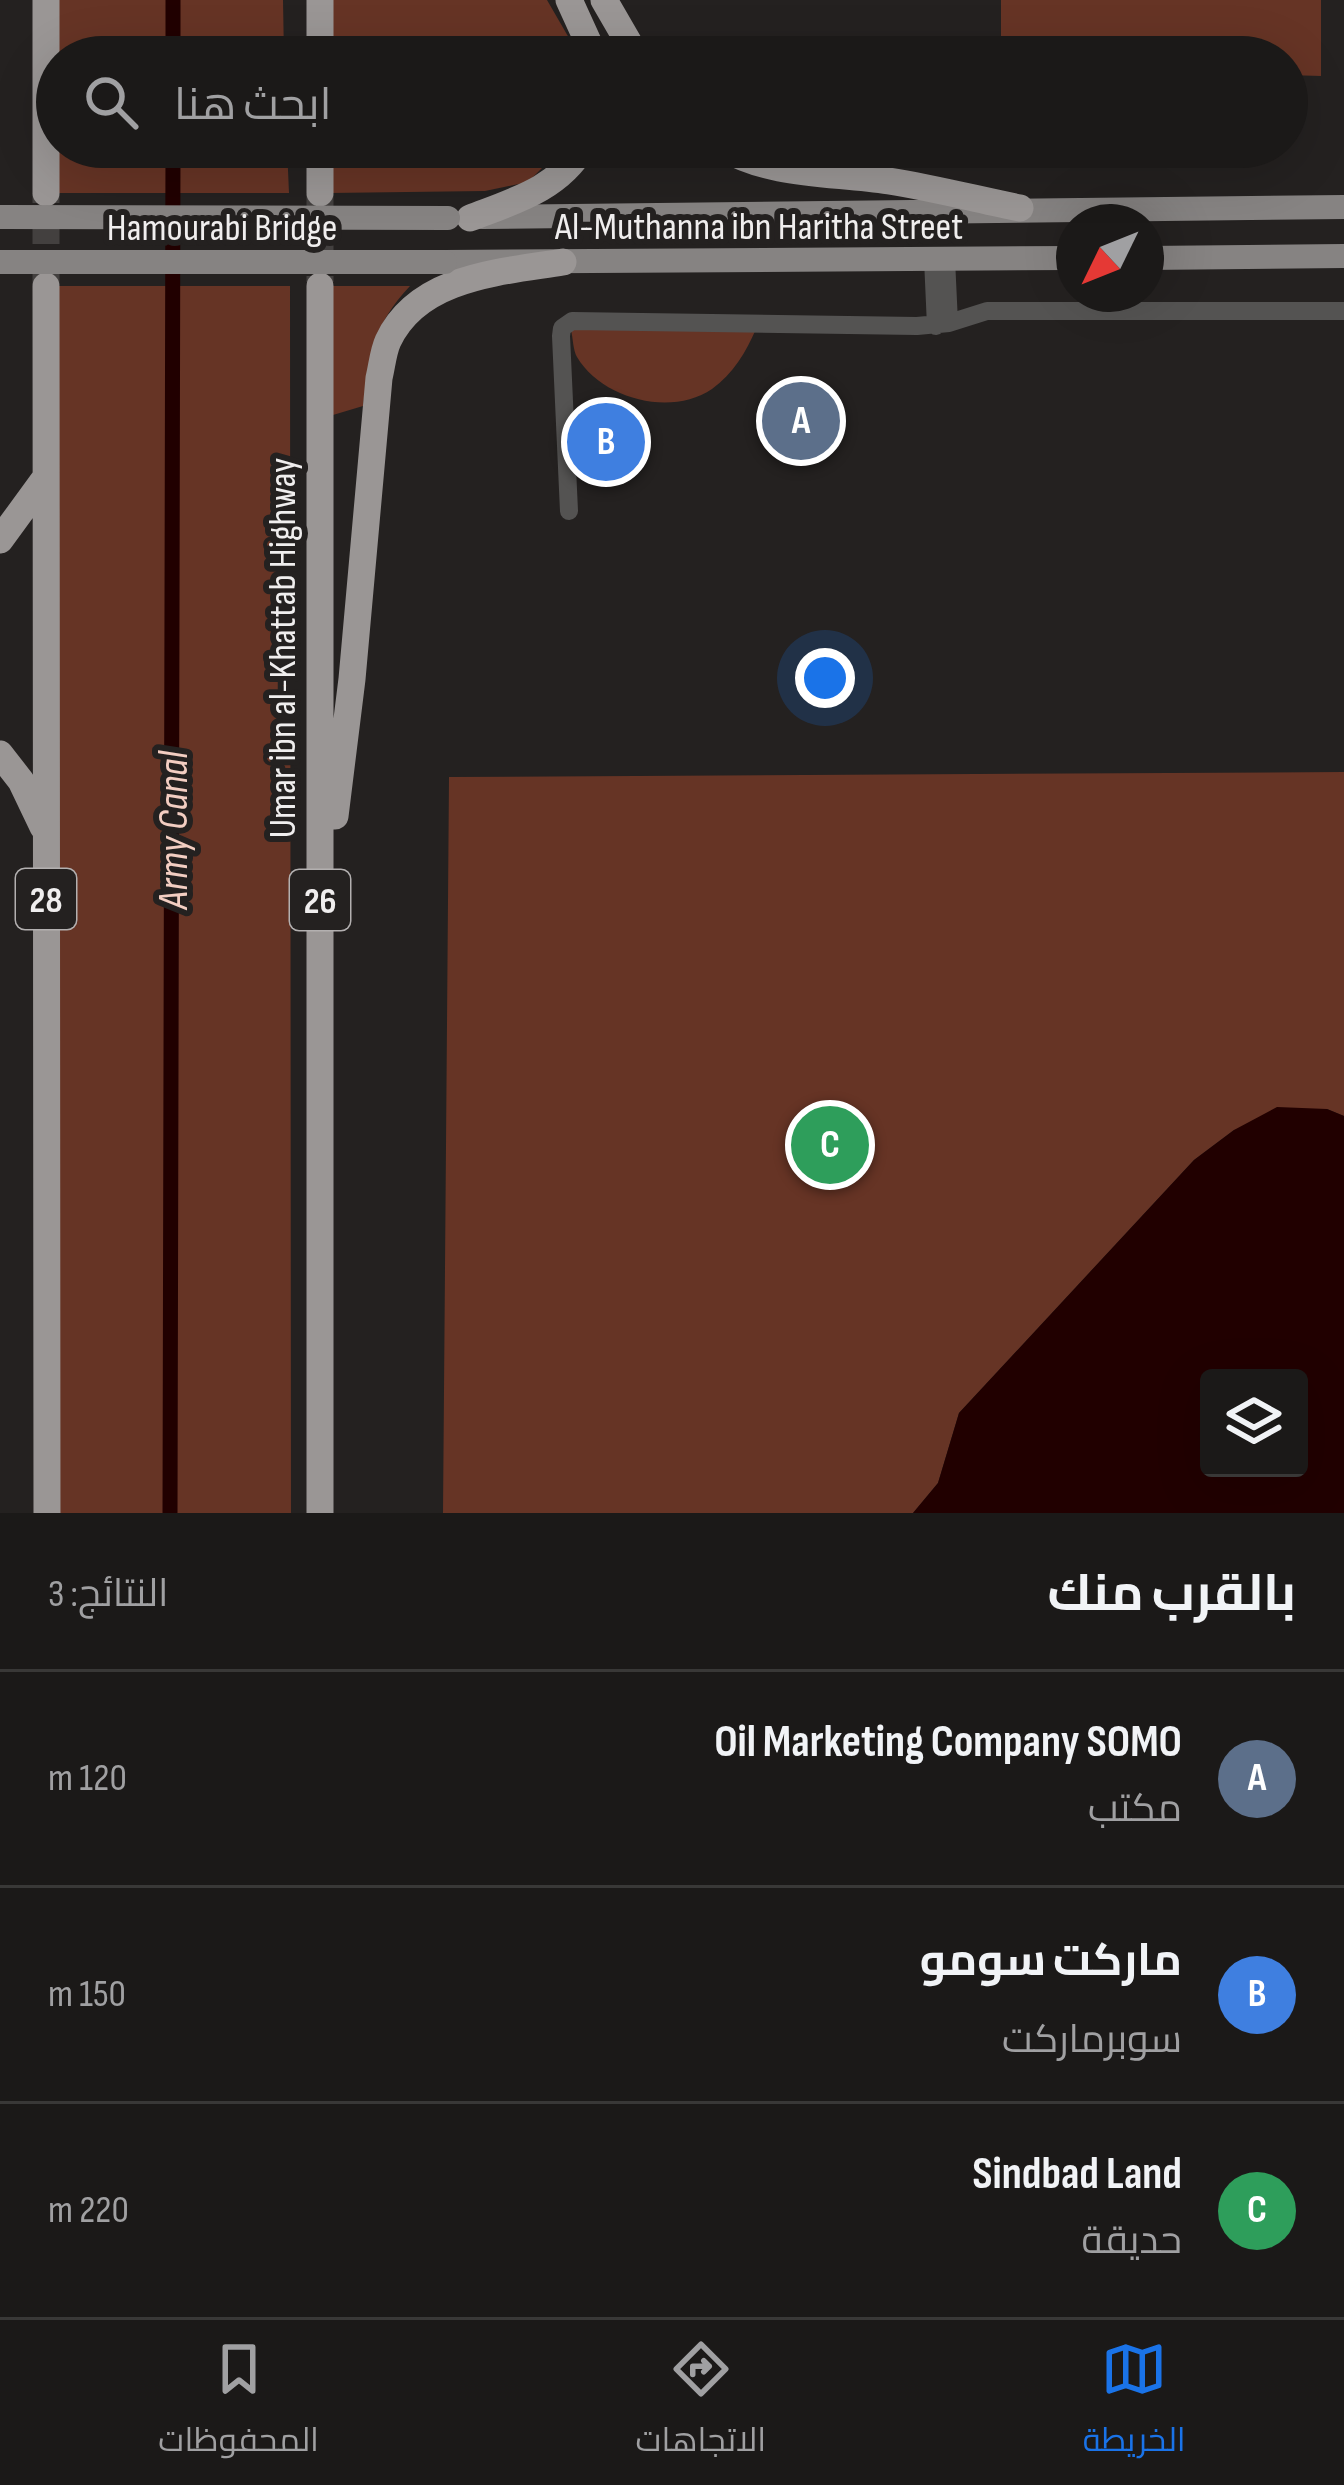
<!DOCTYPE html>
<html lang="ar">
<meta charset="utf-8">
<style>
:root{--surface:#1b1918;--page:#282625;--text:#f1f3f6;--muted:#a0a0a2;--line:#393837;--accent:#1a73e8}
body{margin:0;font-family:"Sofia Sans Condensed",Cairo,sans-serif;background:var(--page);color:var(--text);direction:rtl}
.controls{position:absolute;right:36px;bottom:36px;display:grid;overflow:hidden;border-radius:12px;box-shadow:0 12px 48px #0002}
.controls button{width:108px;height:108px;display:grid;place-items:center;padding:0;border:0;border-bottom:3px solid var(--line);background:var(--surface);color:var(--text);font:60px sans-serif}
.compass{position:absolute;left:1056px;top:204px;width:108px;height:108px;border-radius:50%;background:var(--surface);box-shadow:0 12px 48px #0002;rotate:227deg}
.you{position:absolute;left:825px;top:678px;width:42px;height:42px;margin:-30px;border:9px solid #fff;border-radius:50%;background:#1a73e8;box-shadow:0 0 0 18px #1a73e833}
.badge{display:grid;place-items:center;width:78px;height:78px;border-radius:50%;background:var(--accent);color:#fff;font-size:39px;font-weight:700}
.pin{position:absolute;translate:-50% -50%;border:6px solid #fff;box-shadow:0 3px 12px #0006}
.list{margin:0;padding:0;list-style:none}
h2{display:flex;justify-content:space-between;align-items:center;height:156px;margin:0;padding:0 48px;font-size:51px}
h2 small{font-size:39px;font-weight:400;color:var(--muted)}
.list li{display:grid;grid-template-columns:78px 1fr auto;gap:36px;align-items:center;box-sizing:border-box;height:216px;padding:0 48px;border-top:3px solid var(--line)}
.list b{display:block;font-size:45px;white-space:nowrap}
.list p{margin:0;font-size:39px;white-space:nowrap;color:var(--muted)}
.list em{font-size:39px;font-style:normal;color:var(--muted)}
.icon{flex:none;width:66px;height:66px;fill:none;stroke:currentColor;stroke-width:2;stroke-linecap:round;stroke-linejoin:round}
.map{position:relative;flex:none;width:1344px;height:1513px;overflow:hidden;direction:ltr}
.search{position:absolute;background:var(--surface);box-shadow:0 12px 48px #0002;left:36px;right:36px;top:36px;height:132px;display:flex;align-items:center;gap:30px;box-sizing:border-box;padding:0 42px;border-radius:66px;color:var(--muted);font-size:45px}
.sheet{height:804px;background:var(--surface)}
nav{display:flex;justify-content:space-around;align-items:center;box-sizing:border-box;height:168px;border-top:3px solid var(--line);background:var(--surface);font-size:33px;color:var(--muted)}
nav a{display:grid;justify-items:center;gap:6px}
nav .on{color:var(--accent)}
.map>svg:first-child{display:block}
.green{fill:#663425}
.water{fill:#210000;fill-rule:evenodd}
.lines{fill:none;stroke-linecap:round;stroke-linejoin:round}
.canal{stroke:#210000;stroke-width:15}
.highway-tunnel{stroke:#43403f;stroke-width:27;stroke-dasharray:27 14;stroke-linecap:butt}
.minor{stroke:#545352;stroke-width:18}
.major{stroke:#868382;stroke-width:24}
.highway{stroke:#9a9695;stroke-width:27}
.major-bridge{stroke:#868382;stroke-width:24}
.labels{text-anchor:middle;stroke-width:12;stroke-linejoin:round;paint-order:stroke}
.shield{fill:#242120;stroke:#b3b0b0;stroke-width:3}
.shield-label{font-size:36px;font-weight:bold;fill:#f0eeee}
.street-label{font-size:39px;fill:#f0eeee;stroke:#242120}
.water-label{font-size:42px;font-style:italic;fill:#f3cec2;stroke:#242120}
</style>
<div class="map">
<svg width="1344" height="1513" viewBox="0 0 1344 1513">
<rect width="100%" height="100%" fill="#242120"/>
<!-- green -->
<path class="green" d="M 55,0 L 283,0 L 284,57 L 57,57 L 57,147 L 287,147 L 289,193 L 55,193 Z
M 333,0 L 547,0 L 580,57 L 332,57 Z
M 1001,0 L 1321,0 L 1321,76 L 1287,75 L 1287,57 L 1001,57 Z
M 330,147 L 563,147 L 528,182 L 485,191 L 329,193 Z
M 55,286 L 290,286 L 291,1513 L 56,1513 Z
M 326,286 L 410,286 C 373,325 370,355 363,406 L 333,415 Z
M 756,329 C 746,352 733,374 712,389 C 671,417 602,399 577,357 C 573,350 573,338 571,330 Z
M 1344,772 L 1344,1116 L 1327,1109 L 1234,1130 L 1194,1160 L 959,1413 L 938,1483 L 913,1513 L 443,1513 L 449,777 Z"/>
<!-- water -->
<path class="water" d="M 1277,1107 L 1327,1109 L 1344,1116 L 1344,1513 L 913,1513 L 938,1483 L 959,1413 L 1194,1160 L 1234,1130 ZM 1209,1378 L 1299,1378 L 1299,1468 L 1209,1468 Z"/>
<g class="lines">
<!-- canal -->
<path class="canal" d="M 173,0 L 173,57
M 170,1513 L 173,147"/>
<!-- highway-tunnel -->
<path class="highway-tunnel" d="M 320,194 L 320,282
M 46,285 L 46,193"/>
<!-- minor -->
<path class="minor" d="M 933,259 L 936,326
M 946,259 L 949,323
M 569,511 L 561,336 L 562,328 L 572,321 L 917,326 L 949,323 L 987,311 L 1344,311"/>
<!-- major -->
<path class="major" d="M 482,217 L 1344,207
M 1146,258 L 1344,256
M 445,262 L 1074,258"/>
<!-- highway -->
<path class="highway" d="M 46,0 L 46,193
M 569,0 L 595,57
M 604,0 L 637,57
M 320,57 L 320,0
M 722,147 C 773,177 833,172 889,181 C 933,188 976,199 1020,208
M 320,193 L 320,147
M 470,218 C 514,201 558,189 583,147
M 46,286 L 47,1513
M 320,286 L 320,1513
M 0,540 L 46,477
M 0,754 L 21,781 L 43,827
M 335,816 L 352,679 L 379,378 C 382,366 383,352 388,341 C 418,276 502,272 563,262"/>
<!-- major-bridge -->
<path class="major-bridge" d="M 0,217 L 448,218
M 0,262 L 445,262"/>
</g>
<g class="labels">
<!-- shield labels -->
<g class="shield">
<rect x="16" y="869" width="60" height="60" rx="9"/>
<rect x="290" y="870" width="60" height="60" rx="9"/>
</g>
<g class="shield-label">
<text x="46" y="912">28</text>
<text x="320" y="913">26</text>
</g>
<!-- street labels -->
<g class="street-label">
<text x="759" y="239">Al-Muthanna ibn Haritha Street</text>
<text x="222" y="240">Hamourabi Bridge</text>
<text transform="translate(281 648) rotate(-90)" y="14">Umar ibn al-Khattab Highway</text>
</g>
<!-- water labels -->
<g class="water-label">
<text transform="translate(172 830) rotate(-90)" y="15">Army Canal</text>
</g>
</g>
</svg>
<div class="controls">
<button><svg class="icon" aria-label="layers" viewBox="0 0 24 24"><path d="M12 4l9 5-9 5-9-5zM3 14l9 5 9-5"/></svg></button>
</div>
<svg class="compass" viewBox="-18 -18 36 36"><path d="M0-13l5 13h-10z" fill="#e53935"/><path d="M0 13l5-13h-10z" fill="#a0a0a2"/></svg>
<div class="you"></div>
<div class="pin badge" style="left:801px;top:421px;background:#5c6f8a">A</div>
<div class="pin badge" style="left:606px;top:442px;background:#3f7fe0">B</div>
<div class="pin badge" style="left:830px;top:1145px;background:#2e9e5b">C</div>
<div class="search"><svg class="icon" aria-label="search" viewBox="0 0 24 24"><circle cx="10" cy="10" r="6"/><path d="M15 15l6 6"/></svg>ابحث هنا</div>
</div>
<section class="sheet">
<h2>بالقرب منك<small>النتائج: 3</small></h2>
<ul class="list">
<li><span class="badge" style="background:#5c6f8a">A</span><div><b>Oil Marketing Company SOMO</b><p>مكتب</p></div><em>120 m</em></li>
<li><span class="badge" style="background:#3f7fe0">B</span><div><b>ماركت سومو</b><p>سوبرماركت</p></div><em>150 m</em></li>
<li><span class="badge" style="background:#2e9e5b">C</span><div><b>Sindbad Land</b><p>حديقة</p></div><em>220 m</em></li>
</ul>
</section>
<nav>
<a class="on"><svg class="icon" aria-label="map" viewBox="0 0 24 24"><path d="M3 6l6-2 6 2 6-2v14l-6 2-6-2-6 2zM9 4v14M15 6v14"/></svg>الخريطة</a>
<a><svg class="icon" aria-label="directions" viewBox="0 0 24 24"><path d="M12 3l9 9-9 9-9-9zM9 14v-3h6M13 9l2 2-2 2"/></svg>الاتجاهات</a>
<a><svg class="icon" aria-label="saved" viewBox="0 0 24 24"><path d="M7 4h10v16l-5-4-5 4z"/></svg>المحفوظات</a>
</nav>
